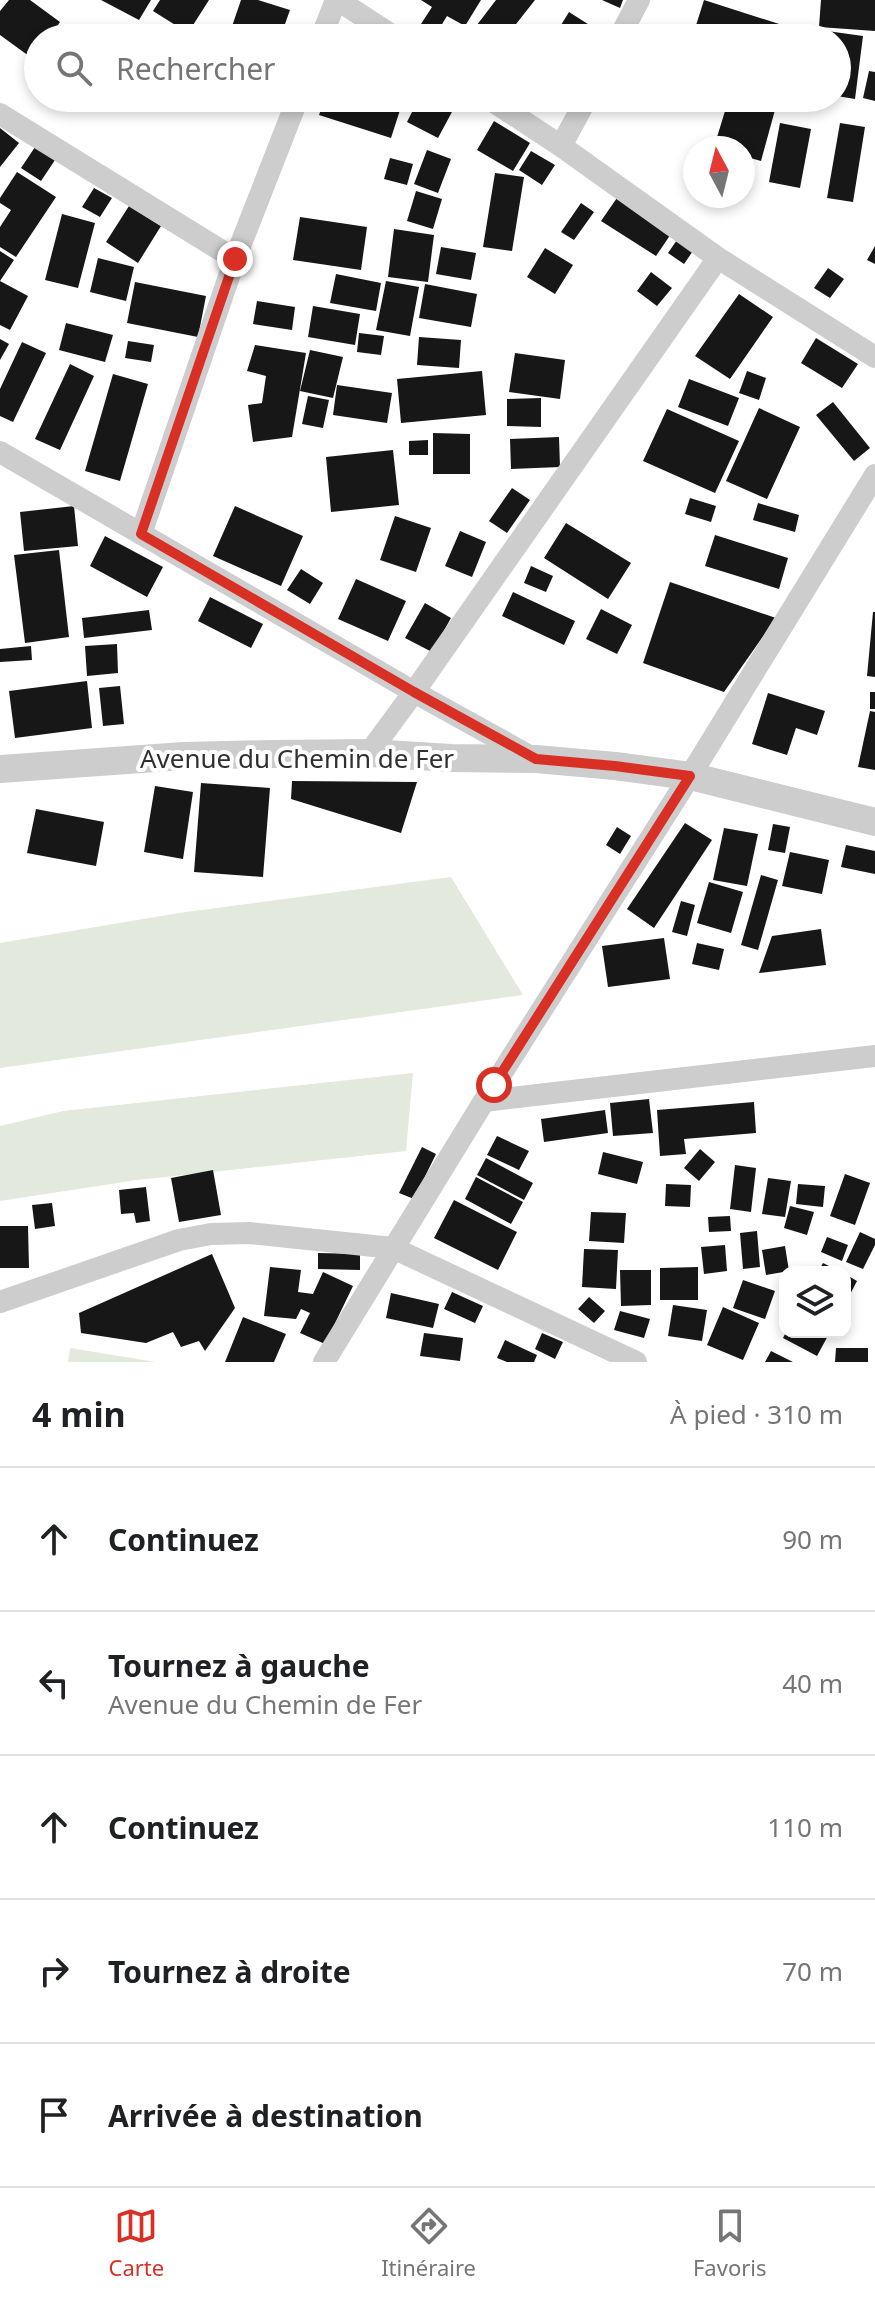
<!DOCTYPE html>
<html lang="fr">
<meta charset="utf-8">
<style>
:root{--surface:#fff;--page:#f2f2f2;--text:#202124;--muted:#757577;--line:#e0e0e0;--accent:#d93025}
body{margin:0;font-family:"Noto Sans",sans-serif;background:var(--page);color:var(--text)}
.controls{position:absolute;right:24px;bottom:24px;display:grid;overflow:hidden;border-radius:16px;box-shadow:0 4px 12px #0003}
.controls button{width:72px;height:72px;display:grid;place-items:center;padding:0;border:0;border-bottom:2px solid var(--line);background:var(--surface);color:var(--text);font:40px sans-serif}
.compass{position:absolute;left:683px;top:136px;width:72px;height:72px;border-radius:50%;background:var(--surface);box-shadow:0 4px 12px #0003;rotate:353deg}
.stop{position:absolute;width:24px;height:24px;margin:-18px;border:6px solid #d93025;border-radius:50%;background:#fff}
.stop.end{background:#d93025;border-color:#fff;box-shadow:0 2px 8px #0008}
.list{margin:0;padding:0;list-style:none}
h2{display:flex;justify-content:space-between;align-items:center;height:104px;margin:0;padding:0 32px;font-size:34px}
h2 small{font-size:26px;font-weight:400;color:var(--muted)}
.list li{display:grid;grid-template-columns:52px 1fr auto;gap:24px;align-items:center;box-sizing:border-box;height:144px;padding:0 32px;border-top:2px solid var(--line)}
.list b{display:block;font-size:30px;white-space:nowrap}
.list p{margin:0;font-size:26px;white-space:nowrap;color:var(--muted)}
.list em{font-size:26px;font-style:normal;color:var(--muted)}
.icon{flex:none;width:44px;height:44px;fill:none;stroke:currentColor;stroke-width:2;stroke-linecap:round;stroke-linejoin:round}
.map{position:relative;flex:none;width:875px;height:1362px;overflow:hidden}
.search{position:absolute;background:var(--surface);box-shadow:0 4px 12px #0003;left:24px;right:24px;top:24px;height:88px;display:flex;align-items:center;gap:20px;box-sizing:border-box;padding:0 28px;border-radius:44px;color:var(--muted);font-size:30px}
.sheet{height:824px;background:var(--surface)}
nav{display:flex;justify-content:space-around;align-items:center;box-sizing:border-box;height:112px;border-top:2px solid var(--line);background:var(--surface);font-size:22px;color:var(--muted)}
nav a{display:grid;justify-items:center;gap:4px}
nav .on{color:var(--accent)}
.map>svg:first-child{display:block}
.green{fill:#e3e9dd}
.building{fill:#171717}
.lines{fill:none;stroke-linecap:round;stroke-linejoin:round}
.minor{stroke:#cdcdcd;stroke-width:22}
.tertiary{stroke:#cdcdcd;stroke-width:28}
.route{stroke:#d93025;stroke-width:10}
.labels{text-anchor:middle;stroke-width:8;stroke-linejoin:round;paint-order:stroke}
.street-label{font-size:26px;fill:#303030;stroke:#fff}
</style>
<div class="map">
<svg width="875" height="1362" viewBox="0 0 875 1362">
<rect width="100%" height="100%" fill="#fff"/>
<!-- green -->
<path class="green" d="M 451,877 L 523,995 L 0,1068 L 0,943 L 179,913 Z
M 413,1073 L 406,1151 L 137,1180 L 0,1201 L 0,1126 L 63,1111 Z
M 70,1348 L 156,1362 L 68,1362 Z"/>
<!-- building -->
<path class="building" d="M 9,0 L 30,0 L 60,22 L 49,38 L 38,38 L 38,52 L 33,59 L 0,35 L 0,11 Z
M 101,0 L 151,0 L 139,20 Z
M 160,0 L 209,0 L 188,33 L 153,11 Z
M 241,0 L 258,0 L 290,10 L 280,38 L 228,38 Z
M 421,0 L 481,0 L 465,26 L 447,16 L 436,34 L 421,24 L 432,7 Z
M 496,0 L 535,0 L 505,38 L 467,38 Z
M 602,0 L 623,0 L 620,8 Z
M 704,0 L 798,30 L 795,38 L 692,38 Z
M 821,0 L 875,0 L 875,31 L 819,27 Z
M 569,12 L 602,33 L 599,38 L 553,38 Z
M 827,31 L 863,36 L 855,99 L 837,96 L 837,38 L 827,38 Z
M 869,71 L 875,72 L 875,101 L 863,98 Z
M 325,98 L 373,98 L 401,107 L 391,138 L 319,115 Z
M 419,98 L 431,98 L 453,110 L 438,138 L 407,122 Z
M 537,98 L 561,98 L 554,109 Z
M 729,98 L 775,110 L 761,161 L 743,156 L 743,148 L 714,147 Z
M 494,121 L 530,143 L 513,171 L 477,150 Z
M 780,123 L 811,129 L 800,188 L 769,182 Z
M 840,123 L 865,127 L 853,202 L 827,198 Z
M 0,128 L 19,143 L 0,167 Z
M 35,147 L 55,160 L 41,181 L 21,168 Z
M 427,150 L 451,159 L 438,193 L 414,184 Z
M 531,151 L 555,165 L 542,185 L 519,170 Z
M 390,158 L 413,164 L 407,185 L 384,179 Z
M 743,161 L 753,164 L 744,194 L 743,194 Z
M 17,172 L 56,197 L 16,257 L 0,247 L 0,227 L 11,210 L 0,203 L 0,198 Z
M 495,173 L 524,177 L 512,251 L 483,247 Z
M 94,188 L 112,198 L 100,217 L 82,207 Z
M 416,191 L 442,199 L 433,229 L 407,221 Z
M 619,195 L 673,231 L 656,256 L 601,221 Z
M 581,203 L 594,212 L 574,240 L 561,232 Z
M 129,206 L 161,226 L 138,263 L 106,242 Z
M 62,214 L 95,223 L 78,288 L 45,280 Z
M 300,217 L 367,227 L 361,270 L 293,260 Z
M 394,229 L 434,235 L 428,282 L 388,277 Z
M 679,237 L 695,248 L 684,264 L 668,253 Z
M 875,246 L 875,264 L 867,260 Z
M 441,247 L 476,253 L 471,280 L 436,274 Z
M 545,248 L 573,265 L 555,294 L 527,277 Z
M 0,251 L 14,260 L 0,281 Z
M 98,258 L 134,267 L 126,301 L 90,292 Z
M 828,268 L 844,279 L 830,298 L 814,288 Z
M 651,272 L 672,288 L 657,306 L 637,291 Z
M 336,274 L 381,283 L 376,311 L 330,303 Z
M 0,281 L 28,296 L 10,330 L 0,325 Z
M 386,281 L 419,287 L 410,336 L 376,330 Z
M 135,282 L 206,296 L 198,337 L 127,323 Z
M 425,284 L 477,294 L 471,327 L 419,318 Z
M 739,294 L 773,317 L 730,379 L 695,356 Z
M 257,301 L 295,307 L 292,330 L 253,324 Z
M 313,306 L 360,314 L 355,345 L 308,337 Z
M 66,323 L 113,335 L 105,362 L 59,350 Z
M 359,333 L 384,336 L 381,355 L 357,352 Z
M 419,337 L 461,340 L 459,368 L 417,365 Z
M 816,338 L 858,364 L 842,388 L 801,363 Z
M 0,339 L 9,344 L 0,360 Z
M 128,341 L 154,345 L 151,362 L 125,358 Z
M 22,342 L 46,353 L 13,422 L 0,416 L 0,389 Z
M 255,345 L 306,353 L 292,437 L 253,442 L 248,405 L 262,403 L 266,376 L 247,371 Z
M 310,350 L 343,357 L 333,398 L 300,391 Z
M 515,353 L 565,360 L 560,399 L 509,392 Z
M 70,364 L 94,376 L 60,450 L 35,439 Z
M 482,371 L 486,415 L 401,423 L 397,379 Z
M 747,371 L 766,378 L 759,400 L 739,393 Z
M 113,374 L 148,384 L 120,481 L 85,471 Z
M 689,379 L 739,398 L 728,426 L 678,407 Z
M 337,385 L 392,393 L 387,423 L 333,415 Z
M 308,396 L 329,400 L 323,428 L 302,424 Z
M 541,398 L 541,427 L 507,426 L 507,399 Z
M 833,402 L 870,448 L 854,461 L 816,415 Z
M 759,408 L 800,427 L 767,499 L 726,481 Z
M 667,409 L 739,441 L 715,493 L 643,461 Z
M 433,433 L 470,434 L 470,474 L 433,474 Z
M 559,437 L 560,467 L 511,469 L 510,439 Z
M 428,440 L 428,455 L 409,455 L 409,441 Z
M 393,450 L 399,505 L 331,512 L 326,457 Z
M 512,488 L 530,500 L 507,533 L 489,521 Z
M 690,498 L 716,506 L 711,522 L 685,514 Z
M 758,503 L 799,515 L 795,532 L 753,520 Z
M 74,506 L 78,546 L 24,551 L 20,512 Z
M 235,506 L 303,536 L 281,586 L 213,556 Z
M 395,516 L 431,528 L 416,572 L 380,560 Z
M 566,523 L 631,563 L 608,599 L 544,558 Z
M 460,531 L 486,542 L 472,577 L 445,566 Z
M 715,535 L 788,558 L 779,589 L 705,566 Z
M 105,536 L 163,567 L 147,597 L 90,566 Z
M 59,550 L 69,637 L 25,643 L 14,555 Z
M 531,566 L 553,576 L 546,592 L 524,583 Z
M 301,569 L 323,583 L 310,604 L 287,590 Z
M 356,579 L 406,601 L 388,641 L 338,619 Z
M 670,582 L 776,618 L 724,692 L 643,663 Z
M 513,592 L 575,621 L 564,645 L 502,616 Z
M 210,597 L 263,624 L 251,648 L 198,621 Z
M 425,603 L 451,618 L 432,652 L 405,638 Z
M 601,609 L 632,625 L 617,654 L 586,639 Z
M 149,610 L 152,630 L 84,638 L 82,618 Z
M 873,612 L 875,612 L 875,677 L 867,676 Z
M 117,644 L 118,673 L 87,676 L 85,646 Z
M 31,646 L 32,660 L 0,662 L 0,649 Z
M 87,681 L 92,728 L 15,738 L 9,691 Z
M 120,686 L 124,724 L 103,726 L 99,688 Z
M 870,692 L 875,692 L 875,709 L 870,709 Z
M 768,693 L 825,711 L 817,735 L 796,728 L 787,755 L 752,744 Z
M 870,711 L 875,712 L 875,770 L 858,767 Z
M 292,781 L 417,782 L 401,833 L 291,799 Z
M 201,783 L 270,788 L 263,877 L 194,872 Z
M 155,786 L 193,792 L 183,859 L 144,852 Z
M 36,809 L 104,822 L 96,866 L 27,853 Z
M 685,823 L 712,840 L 654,928 L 627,909 Z
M 773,824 L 790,827 L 785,853 L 768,850 Z
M 617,827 L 631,836 L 620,854 L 606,845 Z
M 724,828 L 758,834 L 747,886 L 713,880 Z
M 846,845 L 875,851 L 875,874 L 841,867 Z
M 790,852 L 829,860 L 822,894 L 782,886 Z
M 761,875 L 778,880 L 758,950 L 741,945 Z
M 709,882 L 743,892 L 731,933 L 697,923 Z
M 681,901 L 695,905 L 687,936 L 672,932 Z
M 821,929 L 826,965 L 759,973 L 772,936 Z
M 664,938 L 670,979 L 608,987 L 602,946 Z
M 697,943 L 724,949 L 719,970 L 692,964 Z
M 649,1099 L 653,1133 L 613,1136 L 610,1103 Z
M 754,1102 L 756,1133 L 684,1139 L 686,1154 L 660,1156 L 657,1110 Z
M 605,1110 L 608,1133 L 544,1142 L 541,1119 Z
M 497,1136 L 529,1151 L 519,1170 L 487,1155 Z
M 422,1147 L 436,1154 L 414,1199 L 399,1193 Z
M 700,1149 L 715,1162 L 699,1181 L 684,1168 Z
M 603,1152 L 643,1162 L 637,1184 L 598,1174 Z
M 486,1158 L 533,1183 L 524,1200 L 477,1175 Z
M 735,1165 L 756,1168 L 751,1212 L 730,1209 Z
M 213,1170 L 221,1215 L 179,1222 L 171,1178 Z
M 845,1174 L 870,1183 L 855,1225 L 830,1216 Z
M 476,1177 L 523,1202 L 511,1224 L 465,1199 Z
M 768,1178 L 791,1181 L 785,1217 L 762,1214 Z
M 666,1184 L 691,1185 L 690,1207 L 665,1206 Z
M 798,1184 L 825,1186 L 823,1207 L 796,1204 Z
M 146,1187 L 150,1221 L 136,1223 L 134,1213 L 121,1214 L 119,1190 Z
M 454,1200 L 517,1232 L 498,1270 L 434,1238 Z
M 52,1203 L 55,1226 L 35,1229 L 32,1205 Z
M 790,1206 L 814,1212 L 807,1235 L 784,1228 Z
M 591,1212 L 626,1213 L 624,1243 L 589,1241 Z
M 730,1216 L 731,1231 L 709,1232 L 708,1217 Z
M 0,1226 L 28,1226 L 29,1268 L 0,1268 Z
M 757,1231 L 760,1267 L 743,1269 L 740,1233 Z
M 860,1232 L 875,1239 L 875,1245 L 863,1269 L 846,1262 Z
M 827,1237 L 848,1245 L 842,1261 L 821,1252 Z
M 725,1245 L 727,1271 L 704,1274 L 701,1247 Z
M 785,1246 L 789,1271 L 766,1275 L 762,1250 Z
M 584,1249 L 618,1250 L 616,1289 L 582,1287 Z
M 318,1253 L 360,1254 L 360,1270 L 318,1269 Z
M 212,1254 L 235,1308 L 205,1351 L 199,1341 L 181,1347 L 173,1332 L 146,1343 L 81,1333 L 79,1313 Z
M 823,1263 L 841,1272 L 818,1272 Z
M 270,1267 L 301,1270 L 298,1292 L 313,1294 L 323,1272 L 353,1286 L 325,1344 L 300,1333 L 310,1313 L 301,1309 L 296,1319 L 264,1316 Z
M 698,1267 L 698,1300 L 660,1300 L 660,1268 Z
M 620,1270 L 651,1270 L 651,1305 L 621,1306 Z
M 845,1274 L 857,1281 L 845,1304 Z
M 743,1280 L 775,1291 L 765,1319 L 733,1308 Z
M 452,1292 L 483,1306 L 475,1323 L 444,1309 Z
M 391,1293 L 439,1304 L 433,1328 L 386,1318 Z
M 589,1297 L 605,1311 L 594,1323 L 578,1309 Z
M 673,1305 L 707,1310 L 702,1341 L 668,1336 Z
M 723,1307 L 759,1323 L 743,1360 L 707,1345 Z
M 620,1311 L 650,1319 L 644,1338 L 614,1330 Z
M 243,1317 L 286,1334 L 274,1362 L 225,1362 Z
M 786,1332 L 830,1332 L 817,1356 L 783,1338 Z
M 424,1333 L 463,1338 L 460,1361 L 420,1356 Z
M 542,1333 L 563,1342 L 555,1359 L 535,1349 Z
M 505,1340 L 537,1355 L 534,1362 L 507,1362 L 497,1358 Z
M 836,1348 L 868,1348 L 868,1362 L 835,1362 Z
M 771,1351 L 793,1362 L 765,1362 Z"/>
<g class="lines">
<!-- minor -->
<path class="minor" d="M 338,0 L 396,38
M 321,38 L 336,0
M 619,38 L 639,0
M 488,98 L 561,146 L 718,258 L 875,357
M 0,114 L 235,259
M 561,146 L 587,98
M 0,452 L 414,692 L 535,759
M 141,534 L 235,259 L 298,98
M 369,753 L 414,692 L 718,258
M 484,1101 L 875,1056
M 0,1302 L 179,1240 L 211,1234 L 249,1233 L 393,1248 L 636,1362
M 324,1362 L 484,1101 L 690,776 L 875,475"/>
<!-- tertiary -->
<path class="tertiary" d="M 0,769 L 184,756 L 272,754 L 369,753 L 451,758 L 536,759 L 615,766 L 690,776 L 875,822"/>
</g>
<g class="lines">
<!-- route -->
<path class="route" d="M 235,259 L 141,534 L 414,692 L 536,759 L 615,766 L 690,776 L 494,1085"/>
</g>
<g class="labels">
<!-- street labels -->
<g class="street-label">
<text x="297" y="768">Avenue du Chemin de Fer</text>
</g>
</g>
</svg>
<div class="controls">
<button><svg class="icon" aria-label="layers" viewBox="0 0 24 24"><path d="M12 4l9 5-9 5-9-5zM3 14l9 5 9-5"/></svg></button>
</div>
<svg class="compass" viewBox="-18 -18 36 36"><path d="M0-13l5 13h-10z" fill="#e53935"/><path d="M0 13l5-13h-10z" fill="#757577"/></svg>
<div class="stop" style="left:494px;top:1085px"></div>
<div class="stop end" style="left:235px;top:259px"></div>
<div class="search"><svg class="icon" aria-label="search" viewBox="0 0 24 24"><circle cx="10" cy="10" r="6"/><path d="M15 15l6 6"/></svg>Rechercher</div>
</div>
<section class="sheet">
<h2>4 min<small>À pied · 310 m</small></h2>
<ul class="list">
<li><svg class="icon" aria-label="ahead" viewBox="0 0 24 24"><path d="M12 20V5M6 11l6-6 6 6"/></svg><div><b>Continuez</b></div><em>90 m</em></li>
<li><svg class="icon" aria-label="left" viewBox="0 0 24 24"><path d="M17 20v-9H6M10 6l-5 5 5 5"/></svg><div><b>Tournez à gauche</b><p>Avenue du Chemin de Fer</p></div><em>40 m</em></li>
<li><svg class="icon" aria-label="ahead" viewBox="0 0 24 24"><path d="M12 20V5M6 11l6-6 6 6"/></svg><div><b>Continuez</b></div><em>110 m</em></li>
<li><svg class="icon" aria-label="right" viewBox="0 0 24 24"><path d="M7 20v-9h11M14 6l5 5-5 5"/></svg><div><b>Tournez à droite</b></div><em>70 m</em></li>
<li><svg class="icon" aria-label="arrive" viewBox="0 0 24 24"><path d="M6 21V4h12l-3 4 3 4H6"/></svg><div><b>Arrivée à destination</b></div></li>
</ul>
</section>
<nav>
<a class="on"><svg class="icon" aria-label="map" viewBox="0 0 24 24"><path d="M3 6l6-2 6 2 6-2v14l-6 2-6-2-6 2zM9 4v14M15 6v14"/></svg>Carte</a>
<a><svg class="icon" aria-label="directions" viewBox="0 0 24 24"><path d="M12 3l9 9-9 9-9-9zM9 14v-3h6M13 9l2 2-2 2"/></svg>Itinéraire</a>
<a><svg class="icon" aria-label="saved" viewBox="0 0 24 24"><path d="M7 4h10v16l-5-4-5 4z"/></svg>Favoris</a>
</nav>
